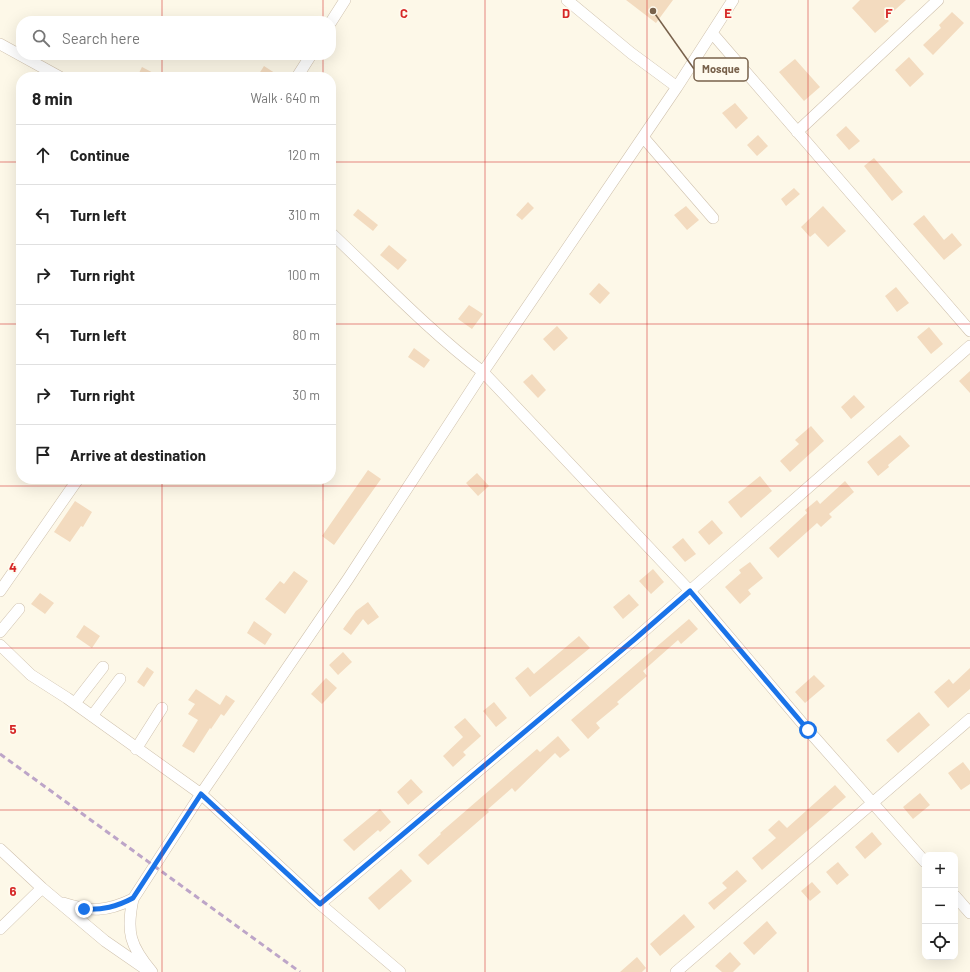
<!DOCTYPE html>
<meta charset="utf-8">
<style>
:root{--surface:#fff;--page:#f6f6f6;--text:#222;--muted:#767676;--line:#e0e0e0}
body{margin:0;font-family:Barlow,sans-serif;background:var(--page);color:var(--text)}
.controls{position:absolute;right:12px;bottom:12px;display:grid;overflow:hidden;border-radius:8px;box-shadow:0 4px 16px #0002}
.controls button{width:36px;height:36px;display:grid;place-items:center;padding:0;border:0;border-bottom:1px solid var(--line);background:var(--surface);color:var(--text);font:20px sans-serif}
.stop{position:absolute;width:12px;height:12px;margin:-9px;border:3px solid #1a73e8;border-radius:50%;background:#fff}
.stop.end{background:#1a73e8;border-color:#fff;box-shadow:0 1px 4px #0008}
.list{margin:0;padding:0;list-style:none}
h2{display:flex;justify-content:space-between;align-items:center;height:52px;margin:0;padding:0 16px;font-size:17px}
h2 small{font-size:13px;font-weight:400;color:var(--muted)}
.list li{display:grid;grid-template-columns:26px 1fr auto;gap:12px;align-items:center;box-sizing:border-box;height:60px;padding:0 16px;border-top:1px solid var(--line)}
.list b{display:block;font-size:15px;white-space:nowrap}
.list em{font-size:13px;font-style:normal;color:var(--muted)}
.icon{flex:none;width:22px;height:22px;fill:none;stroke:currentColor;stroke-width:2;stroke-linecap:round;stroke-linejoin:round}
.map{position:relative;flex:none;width:970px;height:972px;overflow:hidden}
.search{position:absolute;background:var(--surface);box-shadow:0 4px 16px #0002;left:16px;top:16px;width:320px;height:44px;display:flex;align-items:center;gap:10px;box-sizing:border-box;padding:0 14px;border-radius:16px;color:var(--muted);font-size:15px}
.panel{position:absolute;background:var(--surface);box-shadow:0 4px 16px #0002;left:16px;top:72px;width:320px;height:412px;border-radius:16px}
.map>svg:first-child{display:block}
.building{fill:#f3dbbf}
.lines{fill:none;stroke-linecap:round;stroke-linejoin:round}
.minor-casing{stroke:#cfc1ad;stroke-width:12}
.minor{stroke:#fff;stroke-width:11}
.rail{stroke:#bda5c8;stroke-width:3;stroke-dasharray:6 4;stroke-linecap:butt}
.route{stroke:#1a73e8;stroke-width:5}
.grid{fill:none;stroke:#d62828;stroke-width:1;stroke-opacity:0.55}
.grid-label{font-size:13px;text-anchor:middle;font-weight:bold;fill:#d62828;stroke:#fffbef;stroke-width:3.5;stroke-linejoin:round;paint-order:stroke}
.leader{fill:none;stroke:#78614b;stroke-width:1.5}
.callout-dot{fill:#78614b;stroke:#fffbef;stroke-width:1.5}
.callout{fill:#fffbef;stroke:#78614b;stroke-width:1.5}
.callout-label{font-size:11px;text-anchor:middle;font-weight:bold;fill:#78614b}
</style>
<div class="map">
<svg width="970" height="972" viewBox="0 0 970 972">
<rect width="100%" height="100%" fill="#fdf8e8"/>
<!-- building -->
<path class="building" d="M 626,0 L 673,0 L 656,23 Z
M 860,0 L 906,0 L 886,18 L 889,21 L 875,33 L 852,8 Z
M 952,12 L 964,23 L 933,55 L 923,45 L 941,28 L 939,25 Z
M 909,57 L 924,74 L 910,87 L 895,70 Z
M 795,59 L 820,87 L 804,101 L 779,72 Z
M 264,66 L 281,77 L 257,77 Z
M 142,67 L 161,77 L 137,77 Z
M 735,103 L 748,118 L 736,129 L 722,113 Z
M 846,126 L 860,141 L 849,150 L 836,135 Z
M 758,135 L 768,146 L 757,156 L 747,145 Z
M 874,158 L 903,192 L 892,201 L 864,166 Z
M 794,188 L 800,194 L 786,206 L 781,199 Z
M 528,202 L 534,208 L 522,220 L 516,215 Z
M 686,206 L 699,220 L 687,230 L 674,215 Z
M 823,206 L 846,231 L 828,247 L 815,233 L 810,237 L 801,227 Z
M 358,209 L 378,225 L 373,231 L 353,215 Z
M 924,215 L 944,240 L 952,233 L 962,245 L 944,260 L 913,224 Z
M 389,245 L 407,260 L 398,270 L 380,255 Z
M 599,283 L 610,293 L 600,304 L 589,294 Z
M 896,287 L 909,303 L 897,312 L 885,296 Z
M 469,305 L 483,314 L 472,329 L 458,319 Z
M 557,326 L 568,338 L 554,351 L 543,339 Z
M 929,327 L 943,344 L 931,354 L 917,337 Z
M 414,348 L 430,360 L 424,368 L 408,357 Z
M 970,371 L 970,393 L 959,381 Z
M 532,374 L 546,390 L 538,398 L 523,382 Z
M 854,395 L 865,407 L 851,419 L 841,407 Z
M 811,426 L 824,441 L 790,472 L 780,461 L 799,444 L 795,440 Z
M 900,435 L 910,446 L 888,465 L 889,467 L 878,476 L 867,462 Z
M 368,470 L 381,479 L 334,545 L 322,536 Z
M 477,473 L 489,486 L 478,496 L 466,483 Z
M 760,476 L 772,491 L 741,518 L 728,502 Z
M 845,481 L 854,492 L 829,514 L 832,517 L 821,527 L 817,523 L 778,558 L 769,548 L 807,513 L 805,510 L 817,500 L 820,504 Z
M 75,501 L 92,512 L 83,527 L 81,526 L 70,542 L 54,532 Z
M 712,520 L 723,533 L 709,545 L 698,532 Z
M 683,538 L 696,554 L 685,562 L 672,547 Z
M 750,562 L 763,578 L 748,590 L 751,594 L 740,604 L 725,587 L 741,573 L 739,570 Z
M 653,569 L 664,582 L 651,594 L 639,581 Z
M 294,571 L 308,581 L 285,614 L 265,599 L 280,581 L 284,584 Z
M 40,593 L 54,603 L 45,614 L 31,604 Z
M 629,594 L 639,605 L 623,619 L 613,607 Z
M 368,602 L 379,617 L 368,625 L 363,619 L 351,635 L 343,629 L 356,611 Z
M 689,619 L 698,629 L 681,644 L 678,640 L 643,671 L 647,676 L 617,702 L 619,704 L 596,723 L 600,728 L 588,739 L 571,720 Z
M 254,621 L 272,634 L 265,645 L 247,633 Z
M 84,625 L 100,636 L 92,648 L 76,637 Z
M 579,636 L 590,648 L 530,697 L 515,678 L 528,667 L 534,674 Z
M 343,652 L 352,662 L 338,675 L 329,665 Z
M 147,667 L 154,672 L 144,687 L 137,682 Z
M 970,668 L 970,689 L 948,708 L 934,692 L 949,679 L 953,684 Z
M 814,675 L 825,686 L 805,703 L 795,692 Z
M 326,678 L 337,688 L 322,704 L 311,694 Z
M 196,689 L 220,705 L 226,695 L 235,701 L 224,716 L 221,714 L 211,729 L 210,728 L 194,753 L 182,746 L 198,720 L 188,714 L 195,704 L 188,700 Z
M 494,702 L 507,718 L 496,727 L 483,711 Z
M 919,712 L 930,725 L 898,753 L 886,740 Z
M 465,718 L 481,736 L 463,752 L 466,755 L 453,767 L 443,756 L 463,737 L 454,727 Z
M 558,736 L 570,750 L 560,758 L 555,753 L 515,792 L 512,788 L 487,810 L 489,812 L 428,865 L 418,855 L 441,834 L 440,833 L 537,749 L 540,752 Z
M 963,762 L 970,771 L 970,784 L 961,790 L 948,773 Z
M 411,779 L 423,792 L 408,805 L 397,792 Z
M 835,785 L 846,797 L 762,870 L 752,858 L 776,838 L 768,830 L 779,820 L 787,828 Z
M 920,793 L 930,805 L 913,819 L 903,807 Z
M 380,809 L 391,822 L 380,832 L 378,830 L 354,851 L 343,840 Z
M 872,832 L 882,844 L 865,859 L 855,847 Z
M 838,862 L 849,875 L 837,885 L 826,872 Z
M 401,869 L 412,881 L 379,910 L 368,898 Z
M 737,870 L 747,881 L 714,910 L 708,903 L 727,888 L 722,883 Z
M 812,882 L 821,892 L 810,901 L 801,891 Z
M 684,914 L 695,927 L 660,956 L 650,944 Z
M 767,921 L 777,933 L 754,955 L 743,943 Z
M 730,952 L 741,964 L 733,972 L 722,972 L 715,966 Z
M 637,957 L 646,968 L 642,972 L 620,972 Z"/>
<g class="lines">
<defs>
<path id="minor" d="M 567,0 L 631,53 L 677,87
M 331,22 L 345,0
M 712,33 L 970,331
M 0,44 L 60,77
M 297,77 L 311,55
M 797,132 L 938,0
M 643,137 L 713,218
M 331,233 C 381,280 428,330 483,372 L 690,591 L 808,730 L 925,862
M 0,591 L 78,479
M 0,632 L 19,609
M 0,645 L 31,675 L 67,698 L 201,794 L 320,904 L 400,972
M 75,703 L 103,667
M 92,716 L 120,679
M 136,749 L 162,708
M 0,849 L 42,888 L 105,941 L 144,968
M 955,896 L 970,913
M 63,903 C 91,912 106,912 133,899
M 320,904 L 636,638 L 970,346
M 0,929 L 42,888
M 152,972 C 130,946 126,932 133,899 L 201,794 L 348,579 L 483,372 L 677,87 L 733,0
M 676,972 L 970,719"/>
</defs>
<!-- minor casing -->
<use href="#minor" class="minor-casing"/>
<!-- minor -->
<use href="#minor" class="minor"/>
<!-- rail -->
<path class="rail" d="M 0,754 L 300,972"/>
</g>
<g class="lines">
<!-- route -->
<path class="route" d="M 84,909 C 103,910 116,907 133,898 L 201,794 L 320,904 L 636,638 L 690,591 L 808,730"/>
</g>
<!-- grid -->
<path class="grid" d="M 162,0 L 162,21M 323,0 L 323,21M 485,0 L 485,972M 647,0 L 647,972M 808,0 L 808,972M 162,55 L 162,77M 323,55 L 323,77M 0,162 L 21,162M 331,162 L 970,162M 0,324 L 21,324M 331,324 L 970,324M 162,479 L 162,972M 323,479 L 323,972M 0,486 L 970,486M 0,648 L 970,648M 0,810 L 970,810"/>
<g class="grid-label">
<text x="404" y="18">C</text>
<text x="566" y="18">D</text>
<text x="728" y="18">E</text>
<text x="889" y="18">F</text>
<text x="13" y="572">4</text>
<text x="13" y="734">5</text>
<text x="13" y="896">6</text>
</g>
<!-- callouts -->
<path class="leader" d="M653 11L694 69"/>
<circle class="callout-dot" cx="653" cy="11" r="4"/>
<rect class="callout" x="694" y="58" width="54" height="23" rx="4"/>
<g class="callout-label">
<text x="721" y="73">Mosque</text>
</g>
</svg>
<div class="controls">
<button>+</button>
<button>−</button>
<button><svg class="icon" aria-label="locate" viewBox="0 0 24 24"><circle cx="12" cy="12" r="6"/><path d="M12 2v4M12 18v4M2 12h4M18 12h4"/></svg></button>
</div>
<div class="stop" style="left:808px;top:730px"></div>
<div class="stop end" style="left:84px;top:909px"></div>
<div class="search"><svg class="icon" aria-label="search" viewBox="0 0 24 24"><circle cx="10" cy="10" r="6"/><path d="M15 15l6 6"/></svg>Search here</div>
<section class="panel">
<h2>8 min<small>Walk · 640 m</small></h2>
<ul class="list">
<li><svg class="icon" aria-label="ahead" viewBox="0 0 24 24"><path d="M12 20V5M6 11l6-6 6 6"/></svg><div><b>Continue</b></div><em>120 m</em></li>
<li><svg class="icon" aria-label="left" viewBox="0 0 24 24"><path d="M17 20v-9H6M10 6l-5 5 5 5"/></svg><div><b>Turn left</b></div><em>310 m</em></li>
<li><svg class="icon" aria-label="right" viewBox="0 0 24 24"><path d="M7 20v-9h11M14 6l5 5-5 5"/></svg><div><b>Turn right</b></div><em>100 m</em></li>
<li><svg class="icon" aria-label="left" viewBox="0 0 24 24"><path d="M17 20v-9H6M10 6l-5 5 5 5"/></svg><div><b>Turn left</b></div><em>80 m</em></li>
<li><svg class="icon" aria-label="right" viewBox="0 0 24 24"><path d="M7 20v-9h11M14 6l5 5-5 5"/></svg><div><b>Turn right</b></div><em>30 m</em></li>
<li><svg class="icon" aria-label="arrive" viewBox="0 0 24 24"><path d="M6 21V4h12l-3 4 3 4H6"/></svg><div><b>Arrive at destination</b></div></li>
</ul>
</section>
</div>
